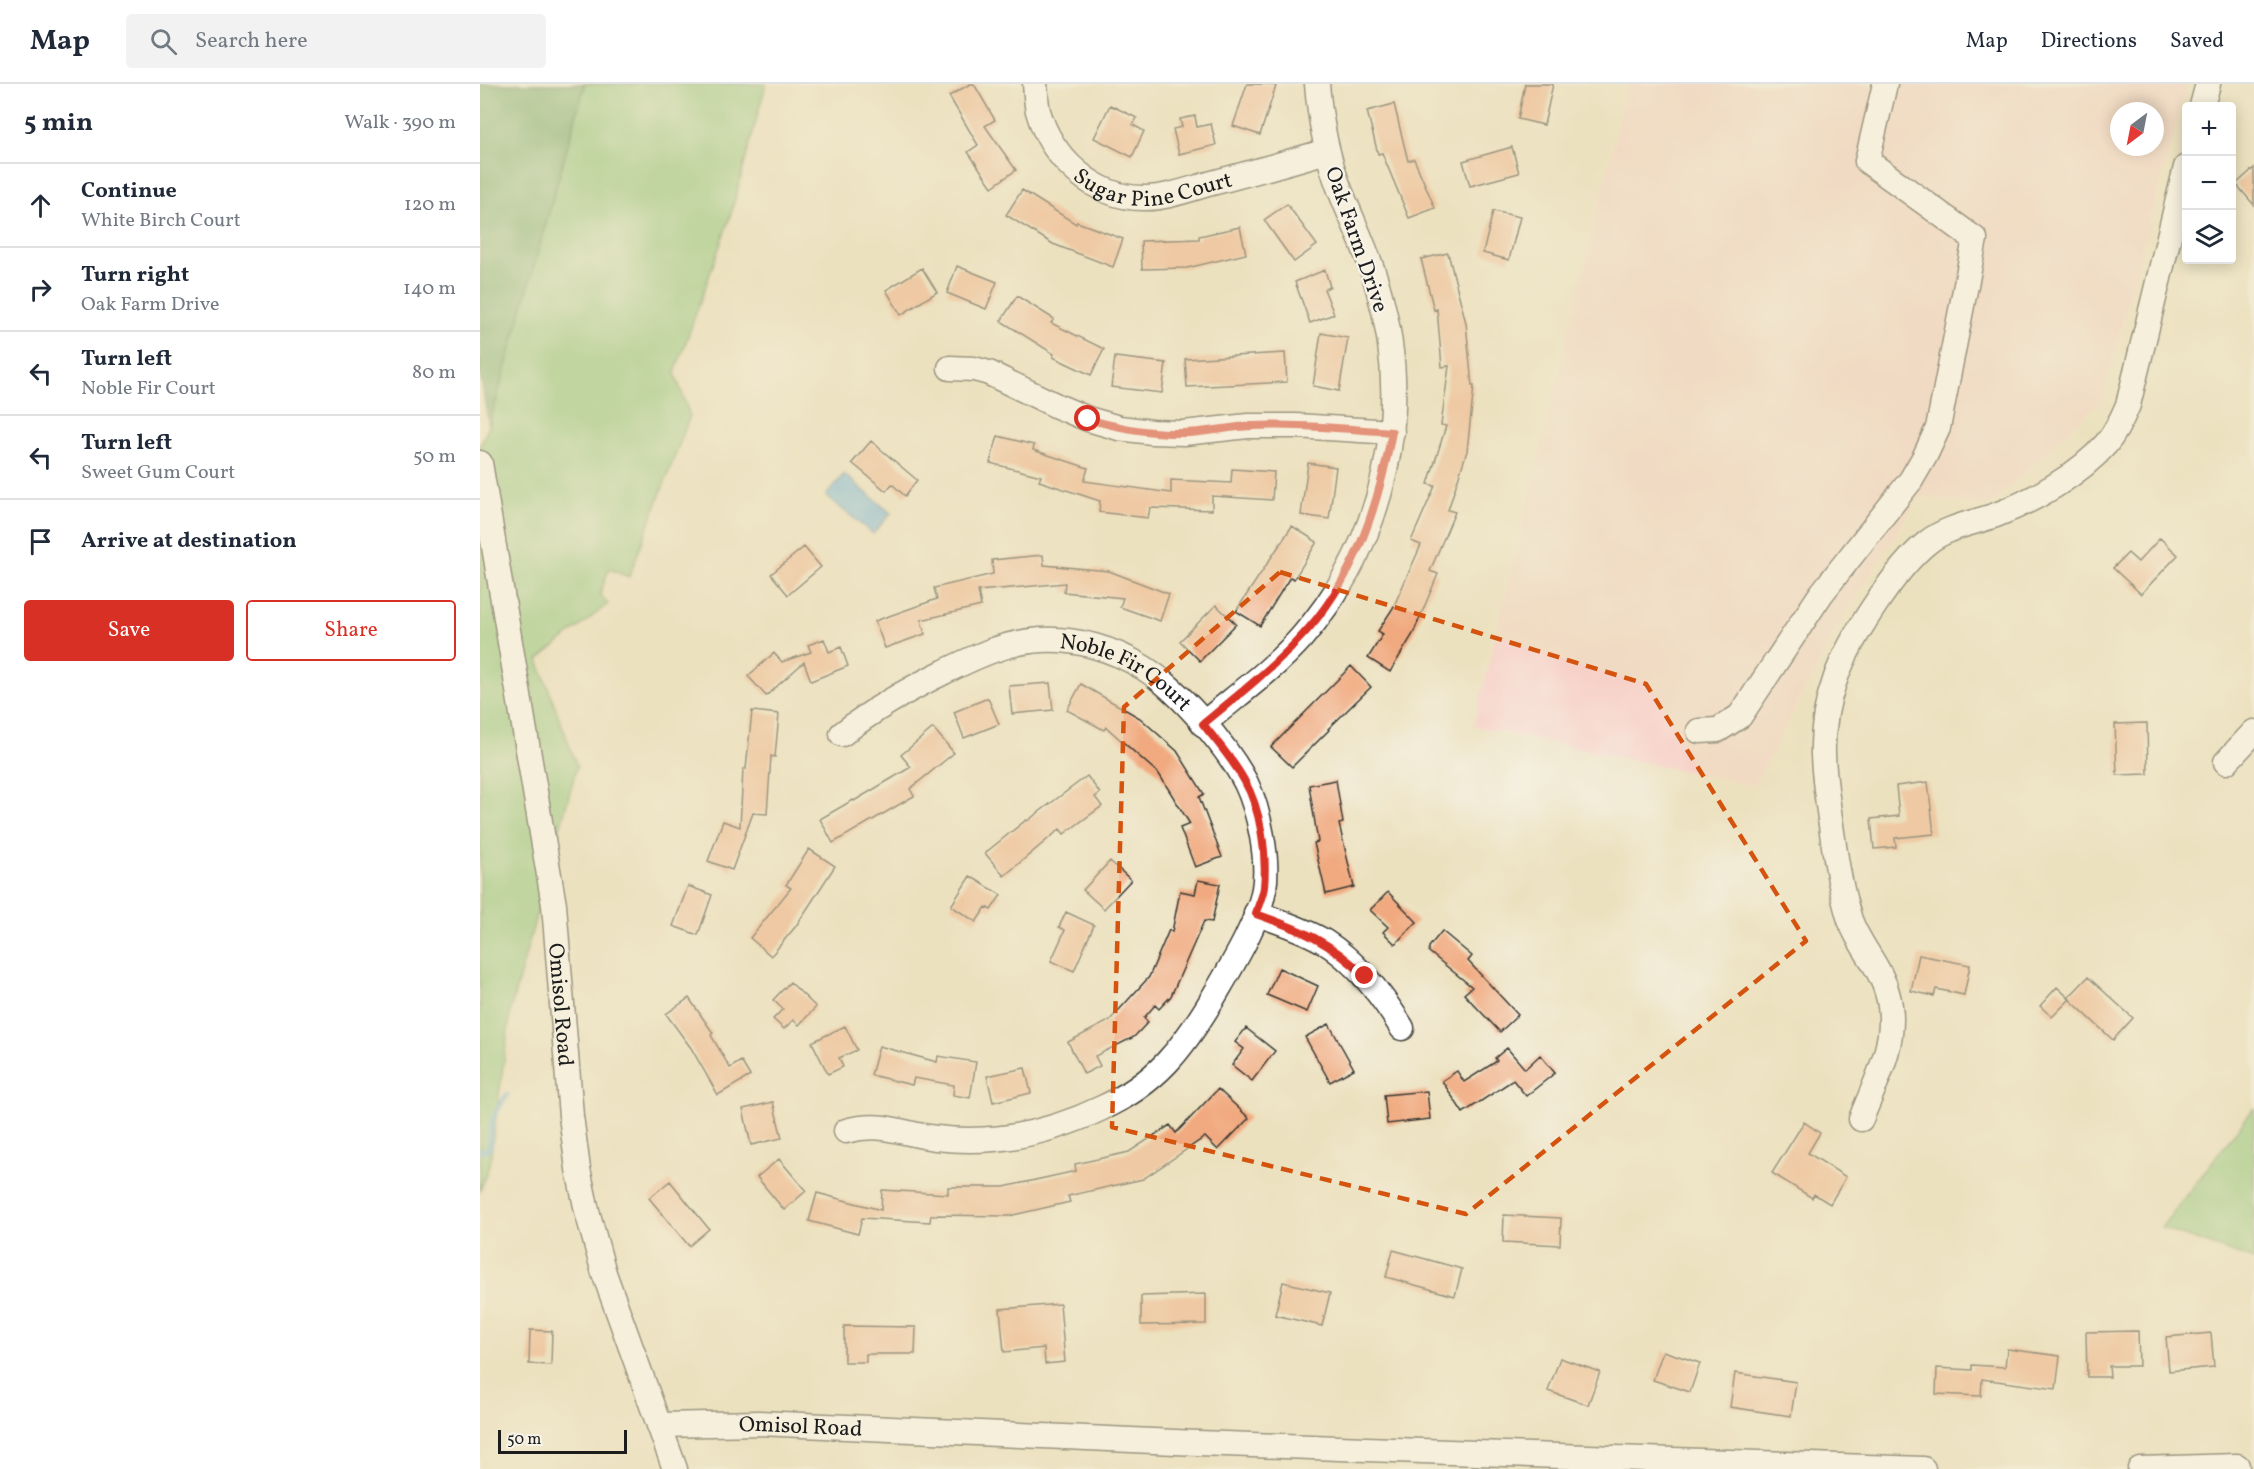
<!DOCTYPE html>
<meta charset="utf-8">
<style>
:root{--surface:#fff;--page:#f2f2f3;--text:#1f2937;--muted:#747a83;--line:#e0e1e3;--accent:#d93025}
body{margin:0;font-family:Vollkorn,serif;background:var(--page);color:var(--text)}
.controls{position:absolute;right:18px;top:18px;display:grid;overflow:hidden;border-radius:6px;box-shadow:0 3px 15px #0003}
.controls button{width:54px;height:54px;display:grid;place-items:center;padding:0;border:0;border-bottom:2px solid var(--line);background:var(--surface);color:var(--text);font:30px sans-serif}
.compass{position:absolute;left:1630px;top:18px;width:54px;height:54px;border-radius:50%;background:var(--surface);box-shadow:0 3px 15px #0003;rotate:212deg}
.scale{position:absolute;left:18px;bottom:15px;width:129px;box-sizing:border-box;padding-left:6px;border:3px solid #1c1c1c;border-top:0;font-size:16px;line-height:21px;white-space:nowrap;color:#1c1c1c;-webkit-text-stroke:4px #f7f3e8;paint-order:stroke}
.stop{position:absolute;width:18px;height:18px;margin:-14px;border:4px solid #d93025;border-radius:50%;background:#fff}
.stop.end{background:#d93025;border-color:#fff;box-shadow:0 2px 6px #0008}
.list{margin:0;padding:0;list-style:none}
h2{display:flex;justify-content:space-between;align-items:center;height:78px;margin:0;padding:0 24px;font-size:26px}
h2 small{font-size:20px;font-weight:400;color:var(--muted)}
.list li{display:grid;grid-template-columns:39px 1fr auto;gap:18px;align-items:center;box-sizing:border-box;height:84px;padding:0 24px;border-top:2px solid var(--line)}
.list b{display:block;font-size:22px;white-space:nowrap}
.list p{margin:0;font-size:20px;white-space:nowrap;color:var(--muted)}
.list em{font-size:20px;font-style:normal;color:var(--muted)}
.actions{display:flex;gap:12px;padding:18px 24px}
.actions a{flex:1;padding:14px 0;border:2px solid var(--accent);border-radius:6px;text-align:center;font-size:21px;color:var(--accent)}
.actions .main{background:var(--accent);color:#fff}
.icon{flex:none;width:33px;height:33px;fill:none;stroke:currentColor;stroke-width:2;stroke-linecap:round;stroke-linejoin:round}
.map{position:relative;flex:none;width:1774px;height:1385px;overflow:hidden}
header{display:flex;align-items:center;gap:36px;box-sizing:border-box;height:84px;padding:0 30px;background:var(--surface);border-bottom:2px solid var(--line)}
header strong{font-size:28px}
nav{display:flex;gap:33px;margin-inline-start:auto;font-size:21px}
.search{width:420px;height:54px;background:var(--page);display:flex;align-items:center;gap:15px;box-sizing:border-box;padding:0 21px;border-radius:6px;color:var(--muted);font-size:22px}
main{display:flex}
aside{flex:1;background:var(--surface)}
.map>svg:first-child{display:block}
.built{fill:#f7d1c8;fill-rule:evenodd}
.green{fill:#8cc67b;stroke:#54714c;stroke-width:1.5}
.forest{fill:#71ab6b;stroke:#466444;stroke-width:1.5}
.water{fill:#62adda;stroke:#3f647b;stroke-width:1.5}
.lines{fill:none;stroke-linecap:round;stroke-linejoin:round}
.stream{stroke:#62adda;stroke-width:5}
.building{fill:#f1aa80}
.minor-casing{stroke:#3b3a34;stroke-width:27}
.minor{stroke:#fff;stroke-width:24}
.route{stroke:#d93025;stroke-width:8}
.marked{fill:none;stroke:#d4530e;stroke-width:4.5;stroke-dasharray:12 8;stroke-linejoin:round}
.labels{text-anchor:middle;stroke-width:4.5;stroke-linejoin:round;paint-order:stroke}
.street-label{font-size:22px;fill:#1c1c1c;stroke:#f7f3e8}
</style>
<header>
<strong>Map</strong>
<div class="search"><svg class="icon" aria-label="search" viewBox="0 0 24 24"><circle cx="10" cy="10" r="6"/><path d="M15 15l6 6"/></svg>Search here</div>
<nav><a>Map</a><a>Directions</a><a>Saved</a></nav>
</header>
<main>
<aside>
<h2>5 min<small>Walk · 390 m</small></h2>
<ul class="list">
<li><svg class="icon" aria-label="ahead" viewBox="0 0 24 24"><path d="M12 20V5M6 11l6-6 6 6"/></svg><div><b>Continue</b><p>White Birch Court</p></div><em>120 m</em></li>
<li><svg class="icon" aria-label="right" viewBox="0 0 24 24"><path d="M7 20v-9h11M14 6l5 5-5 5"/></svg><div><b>Turn right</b><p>Oak Farm Drive</p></div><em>140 m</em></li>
<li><svg class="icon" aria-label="left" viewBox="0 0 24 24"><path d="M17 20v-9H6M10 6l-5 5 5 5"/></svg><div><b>Turn left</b><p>Noble Fir Court</p></div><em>80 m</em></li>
<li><svg class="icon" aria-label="left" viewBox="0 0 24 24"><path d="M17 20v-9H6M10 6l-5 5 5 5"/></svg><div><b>Turn left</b><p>Sweet Gum Court</p></div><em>50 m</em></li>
<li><svg class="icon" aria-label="arrive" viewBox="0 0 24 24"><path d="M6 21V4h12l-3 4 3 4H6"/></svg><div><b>Arrive at destination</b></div></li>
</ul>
<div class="actions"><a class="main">Save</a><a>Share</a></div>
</aside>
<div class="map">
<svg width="1774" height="1385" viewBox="0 0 1774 1385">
<rect width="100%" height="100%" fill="#f7f3e8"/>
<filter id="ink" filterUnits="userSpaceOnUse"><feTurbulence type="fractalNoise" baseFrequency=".0167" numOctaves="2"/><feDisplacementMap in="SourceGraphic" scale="12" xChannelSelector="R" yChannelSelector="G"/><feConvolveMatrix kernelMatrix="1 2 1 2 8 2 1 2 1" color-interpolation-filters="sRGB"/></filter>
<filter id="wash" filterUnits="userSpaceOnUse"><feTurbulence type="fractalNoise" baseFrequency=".008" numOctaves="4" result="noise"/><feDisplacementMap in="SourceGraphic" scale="24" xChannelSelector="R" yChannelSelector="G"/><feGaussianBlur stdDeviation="1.35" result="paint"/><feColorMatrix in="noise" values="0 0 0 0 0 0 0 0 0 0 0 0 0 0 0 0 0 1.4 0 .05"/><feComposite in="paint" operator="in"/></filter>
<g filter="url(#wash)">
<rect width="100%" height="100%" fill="#ece1bf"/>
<!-- built -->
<path class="built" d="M 1148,0 L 1707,0 L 1622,315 L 1510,421 L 1440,412 L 1365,531 L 1274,702 L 994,642 ZM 1639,27 L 1675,27 L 1675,63 L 1639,63 Z"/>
<!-- green -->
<path class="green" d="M 105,0 L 286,0 L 250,133 L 195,289 L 210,332 L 149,493 L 129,485 L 120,510 L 128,520 L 58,576 L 97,682 L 31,924 L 10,1078 L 0,1108 L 0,362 L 9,342 Z
M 1774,1024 L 1774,1176 L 1681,1144 Z"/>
<!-- forest -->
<path class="forest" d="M 0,0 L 105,0 L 9,342 L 0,288 Z"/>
<!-- water -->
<path class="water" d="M 364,390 L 411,429 L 393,450 L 346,412 Z"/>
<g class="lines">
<!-- stream -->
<path class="stream" d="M 0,1067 L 9,1065 L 10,1062 C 9,1041 15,1027 27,1011"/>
</g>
<g id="blocks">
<!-- building -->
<path class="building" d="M 490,0 L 494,0 L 515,36 L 505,42 L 536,86 L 512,103 L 488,68 L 498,61 L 469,12 Z
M 767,0 L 788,0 L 796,2 L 780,51 L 753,42 Z
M 1045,0 L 1073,0 L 1064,41 L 1038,35 Z
M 914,20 L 928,77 L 934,75 L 955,124 L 929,134 L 902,69 L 898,70 L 887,27 Z
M 630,21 L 657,34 L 653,41 L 664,47 L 652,73 L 614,54 Z
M 715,32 L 717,43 L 731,40 L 736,61 L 699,70 L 693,45 L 702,43 L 700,35 Z
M 1032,63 L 1039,89 L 990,102 L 983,77 Z
M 1774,84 L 1774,121 L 1756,100 Z
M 542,106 L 596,140 L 597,138 L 643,155 L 633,183 L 573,160 L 526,131 Z
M 807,120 L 837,161 L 814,178 L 784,136 Z
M 1013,127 L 1040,133 L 1029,176 L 1003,169 Z
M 760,143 L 766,170 L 707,184 L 662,185 L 661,157 L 719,155 L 719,152 Z
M 968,169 L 986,239 L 992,302 L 994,302 L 987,367 L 968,426 L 975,428 L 950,487 L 958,490 L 933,550 L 910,588 L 888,574 L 903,550 L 898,547 L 913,524 L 941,461 L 931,457 L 955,402 L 948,400 L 966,342 L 961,341 L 969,282 L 962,283 L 957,225 L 954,226 L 941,175 Z
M 477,182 L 517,198 L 506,225 L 467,209 Z
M 442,184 L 457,208 L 421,231 L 406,206 Z
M 845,186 L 850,203 L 844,205 L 854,230 L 830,239 L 815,198 Z
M 537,212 L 574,235 L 571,239 L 624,265 L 611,291 L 573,273 L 574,270 L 521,237 Z
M 841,249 L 868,254 L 859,307 L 833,302 Z
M 805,269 L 807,298 L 707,303 L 705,275 Z
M 635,273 L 686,279 L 682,309 L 631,303 Z
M 518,352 L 554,361 L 553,366 L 608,384 L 604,397 L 691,409 L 691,396 L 751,399 L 752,385 L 794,388 L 792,416 L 732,412 L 732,426 L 670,424 L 668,434 L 619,428 L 620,417 L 559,397 L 561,392 L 510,379 Z
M 391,357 L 437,396 L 425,412 L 412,400 L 406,407 L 372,379 Z
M 828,379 L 856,383 L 849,435 L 821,431 Z
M 812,442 L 837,458 L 814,495 L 810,493 L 780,542 L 756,527 Z
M 1680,454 L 1698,471 L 1661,510 L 1633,484 L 1648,469 L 1658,478 Z
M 324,463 L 341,483 L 308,511 L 291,490 Z
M 563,471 L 564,481 L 629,487 L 689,510 L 680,537 L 640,523 L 643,514 L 584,508 L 585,499 L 498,507 L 501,522 L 441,536 L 445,550 L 405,564 L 395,537 L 457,515 L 454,504 L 513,490 L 512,476 Z
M 736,521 L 756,540 L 720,577 L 700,557 Z
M 344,555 L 349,568 L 361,563 L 368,582 L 331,597 L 324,578 L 286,612 L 268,592 L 294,569 L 302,578 L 331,568 L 328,561 Z
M 871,582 L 891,603 L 848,645 L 849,646 L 812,683 L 791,663 Z
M 570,599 L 573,626 L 532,630 L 529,602 Z
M 601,600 L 660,634 L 697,667 L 724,710 L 719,713 L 742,773 L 715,783 L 700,744 L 710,740 L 679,690 L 626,643 L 624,646 L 587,626 Z
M 508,614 L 519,640 L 484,654 L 474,628 Z
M 272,627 L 299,630 L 295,673 L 291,672 L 287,730 L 273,729 L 252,786 L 228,777 L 243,737 L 260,743 L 263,685 L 266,685 Z
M 1667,639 L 1668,690 L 1637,691 L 1635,640 Z
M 453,644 L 474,669 L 430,705 L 434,712 L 353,759 L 340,735 L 373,716 L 374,717 L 431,683 L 421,671 Z
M 607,692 L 620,709 L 615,713 L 622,722 L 584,750 L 580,745 L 524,792 L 505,769 L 546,736 L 547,737 Z
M 856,696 L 863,739 L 859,740 L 874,803 L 846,810 L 834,759 L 838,758 L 829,701 Z
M 1448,698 L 1454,750 L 1415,754 L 1416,763 L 1394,765 L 1391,735 L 1419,732 L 1416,702 Z
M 329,765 L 355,782 L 316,842 L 291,872 L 270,854 L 311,804 L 306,801 Z
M 630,777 L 651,796 L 624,825 L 603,806 Z
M 490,792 L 521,811 L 511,826 L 506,823 L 496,838 L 471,822 Z
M 718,796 L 740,800 L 732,838 L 724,837 L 691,912 L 679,925 L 675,921 L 664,934 L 668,938 L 654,953 L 615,972 L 620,982 L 604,990 L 588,958 L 629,937 L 669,893 L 689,846 L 692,848 L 700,807 L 715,810 Z
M 208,802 L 232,811 L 218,851 L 193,842 Z
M 908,808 L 937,838 L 915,860 L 903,848 L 908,843 L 890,826 Z
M 586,828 L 614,841 L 594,887 L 571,877 L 585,846 L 579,843 Z
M 962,847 L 992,872 L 988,877 L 1038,931 L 1020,948 L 984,910 L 992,903 L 949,868 L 949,863 Z
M 1439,871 L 1490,881 L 1484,911 L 1456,905 L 1454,912 L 1431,907 Z
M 799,884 L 838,902 L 827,928 L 787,911 Z
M 1608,893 L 1653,934 L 1633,956 L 1588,914 Z
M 310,898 L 336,923 L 319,941 L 313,936 L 304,945 L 293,935 L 303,925 L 293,916 Z
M 1577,903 L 1590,915 L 1572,933 L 1560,922 Z
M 209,914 L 233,949 L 231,951 L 250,984 L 261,977 L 270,992 L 238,1011 L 211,964 L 186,930 Z
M 849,940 L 874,985 L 850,998 L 825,953 Z
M 365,942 L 377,966 L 359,974 L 363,983 L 348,990 L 332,958 Z
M 766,944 L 795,967 L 772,997 L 752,981 L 764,965 L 755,958 Z
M 399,962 L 457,978 L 458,972 L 496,978 L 490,1014 L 473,1011 L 474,1001 L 434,994 L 432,1001 L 391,991 Z
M 1027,964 L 1045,985 L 1060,971 L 1075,989 L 1046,1012 L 1033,996 L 983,1029 L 962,997 L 977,987 L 984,998 L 1017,977 L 1015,974 Z
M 545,984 L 551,1009 L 513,1018 L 507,992 Z
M 738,1005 L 769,1034 L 738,1066 L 725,1053 L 663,1095 L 588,1112 L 590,1118 L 529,1132 L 451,1131 L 450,1138 L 382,1134 L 378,1150 L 329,1137 L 337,1109 L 401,1126 L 402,1106 L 468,1110 L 468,1103 L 524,1103 L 596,1087 L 595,1080 L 649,1068 L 690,1041 L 696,1049 Z
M 947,1007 L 950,1035 L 907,1040 L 904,1011 Z
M 293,1018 L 302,1054 L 271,1061 L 263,1025 Z
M 1324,1038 L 1340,1049 L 1328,1069 L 1366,1093 L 1350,1120 L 1334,1110 L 1332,1114 L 1292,1089 Z
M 299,1075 L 326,1107 L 304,1126 L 277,1093 Z
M 190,1097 L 229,1145 L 209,1162 L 169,1114 Z
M 1024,1131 L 1081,1134 L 1080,1161 L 1023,1158 Z
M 913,1166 L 982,1185 L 975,1212 L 906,1193 Z
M 803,1198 L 850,1209 L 842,1242 L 795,1231 Z
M 726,1210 L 726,1240 L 661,1241 L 661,1212 Z
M 580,1220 L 585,1278 L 565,1280 L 564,1264 L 524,1268 L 520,1225 Z
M 364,1242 L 436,1243 L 435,1270 L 386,1270 L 386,1278 L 364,1278 Z
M 50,1246 L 72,1247 L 71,1281 L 49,1280 Z
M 1658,1247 L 1659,1282 L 1629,1282 L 1630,1293 L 1607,1293 L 1606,1248 Z
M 1731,1249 L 1734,1283 L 1689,1287 L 1686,1253 Z
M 1527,1265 L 1580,1272 L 1576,1305 L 1502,1295 L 1501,1312 L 1456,1310 L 1457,1284 L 1492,1286 L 1492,1281 L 1525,1283 Z
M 1183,1267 L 1220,1279 L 1210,1308 L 1173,1296 Z
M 1080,1274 L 1120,1288 L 1108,1321 L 1068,1307 Z
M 1255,1289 L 1316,1298 L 1311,1332 L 1250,1323 Z"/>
</g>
</g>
<g filter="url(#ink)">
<use href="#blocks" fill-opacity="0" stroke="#3b3a34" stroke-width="1.5"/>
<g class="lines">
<defs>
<g id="minor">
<path id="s1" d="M 555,0 C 556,9 556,19 558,27 C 571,74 615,115 665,114 C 687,114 710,105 732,99 C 770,89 809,78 847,67"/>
<path d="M 1722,22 L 1728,0"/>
<path d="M 470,284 L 494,285 L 509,289 L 577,322 L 608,335 L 639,344 L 672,348 L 704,349 L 768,342 L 816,342 L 912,348"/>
<path id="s2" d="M 0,379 L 74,821 L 91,1032 L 98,1085 L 107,1127 L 124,1189 L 179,1341 L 279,1339 L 718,1359 L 1443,1385"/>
<path d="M 723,640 C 756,612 793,586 822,553 C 905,457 934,326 898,204 C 889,170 873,139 860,106 C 847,73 840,36 837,0"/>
<path d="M 1219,647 L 1238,646 L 1260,632 L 1341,510 L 1431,396 L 1445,372 L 1458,344 L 1495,155 L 1387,77 L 1405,0"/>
<path id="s3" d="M 362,650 C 394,625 427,606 464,588 C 495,573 525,558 561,556 C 596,554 634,565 664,584 C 699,606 747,662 766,699 C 779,726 789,775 784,805 C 778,840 751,883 733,914 C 703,964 677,999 622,1024 C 570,1049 513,1061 456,1054 C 421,1050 403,1037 366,1047"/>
<path d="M 1746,678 L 1774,648"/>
<path d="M 776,829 C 799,838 824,845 845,858 C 878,879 902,911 922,944"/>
<path d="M 1381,1035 C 1395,999 1416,961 1410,922 C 1405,886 1382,868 1370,836 C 1361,808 1356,777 1352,748 C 1344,692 1335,651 1355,596 C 1368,557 1416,483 1448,458 C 1467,443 1494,439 1516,431 C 1553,417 1600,390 1626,360 C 1636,348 1642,335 1648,321 L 1706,83"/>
<path d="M 179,1341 L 195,1385"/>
<path d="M 1660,1385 L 1757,1382"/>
</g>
</defs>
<!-- minor casing -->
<use href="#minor" class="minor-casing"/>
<!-- minor -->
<use href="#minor" class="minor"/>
</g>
</g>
<g class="lines" filter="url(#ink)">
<!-- route -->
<path class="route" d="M 608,335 C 639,344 669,350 702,349 C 725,349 748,343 771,342 C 818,340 865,345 912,348 C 898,424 874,498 819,555 C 790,586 756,613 723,640 C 737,658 753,676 764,696 C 781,725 787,770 784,803 C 783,812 778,821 776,830 C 822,846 849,857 885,892"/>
</g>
<!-- marked area -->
<path d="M0 0H1774V1385H0ZM 800,488 L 1166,600 L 1326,857 L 986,1130 L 632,1043 L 644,623 Z" fill="#ece1bf" fill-opacity=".55" fill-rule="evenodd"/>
<path class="marked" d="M 800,488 L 1166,600 L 1326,857 L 986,1130 L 632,1043 L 644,623 Z"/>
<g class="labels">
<!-- street labels -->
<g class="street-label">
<text dy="8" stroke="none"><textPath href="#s1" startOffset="182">Sugar Pine Court</textPath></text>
<text transform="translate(878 155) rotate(71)" y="8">Oak Farm Drive</text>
<text dy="8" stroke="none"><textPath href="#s3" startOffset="316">Noble Fir Court</textPath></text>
<text dy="8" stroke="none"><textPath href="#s2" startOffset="548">Omisol Road</textPath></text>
<text dy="8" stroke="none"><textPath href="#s2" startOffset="1124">Omisol Road</textPath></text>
</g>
</g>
</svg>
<div class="controls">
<button>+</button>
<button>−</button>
<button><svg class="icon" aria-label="layers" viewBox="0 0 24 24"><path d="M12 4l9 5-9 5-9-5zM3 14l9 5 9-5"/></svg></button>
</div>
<svg class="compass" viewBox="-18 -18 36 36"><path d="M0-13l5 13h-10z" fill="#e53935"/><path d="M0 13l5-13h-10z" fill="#747a83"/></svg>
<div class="scale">50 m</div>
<div class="stop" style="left:608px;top:335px"></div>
<div class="stop end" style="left:885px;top:892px"></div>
</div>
</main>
